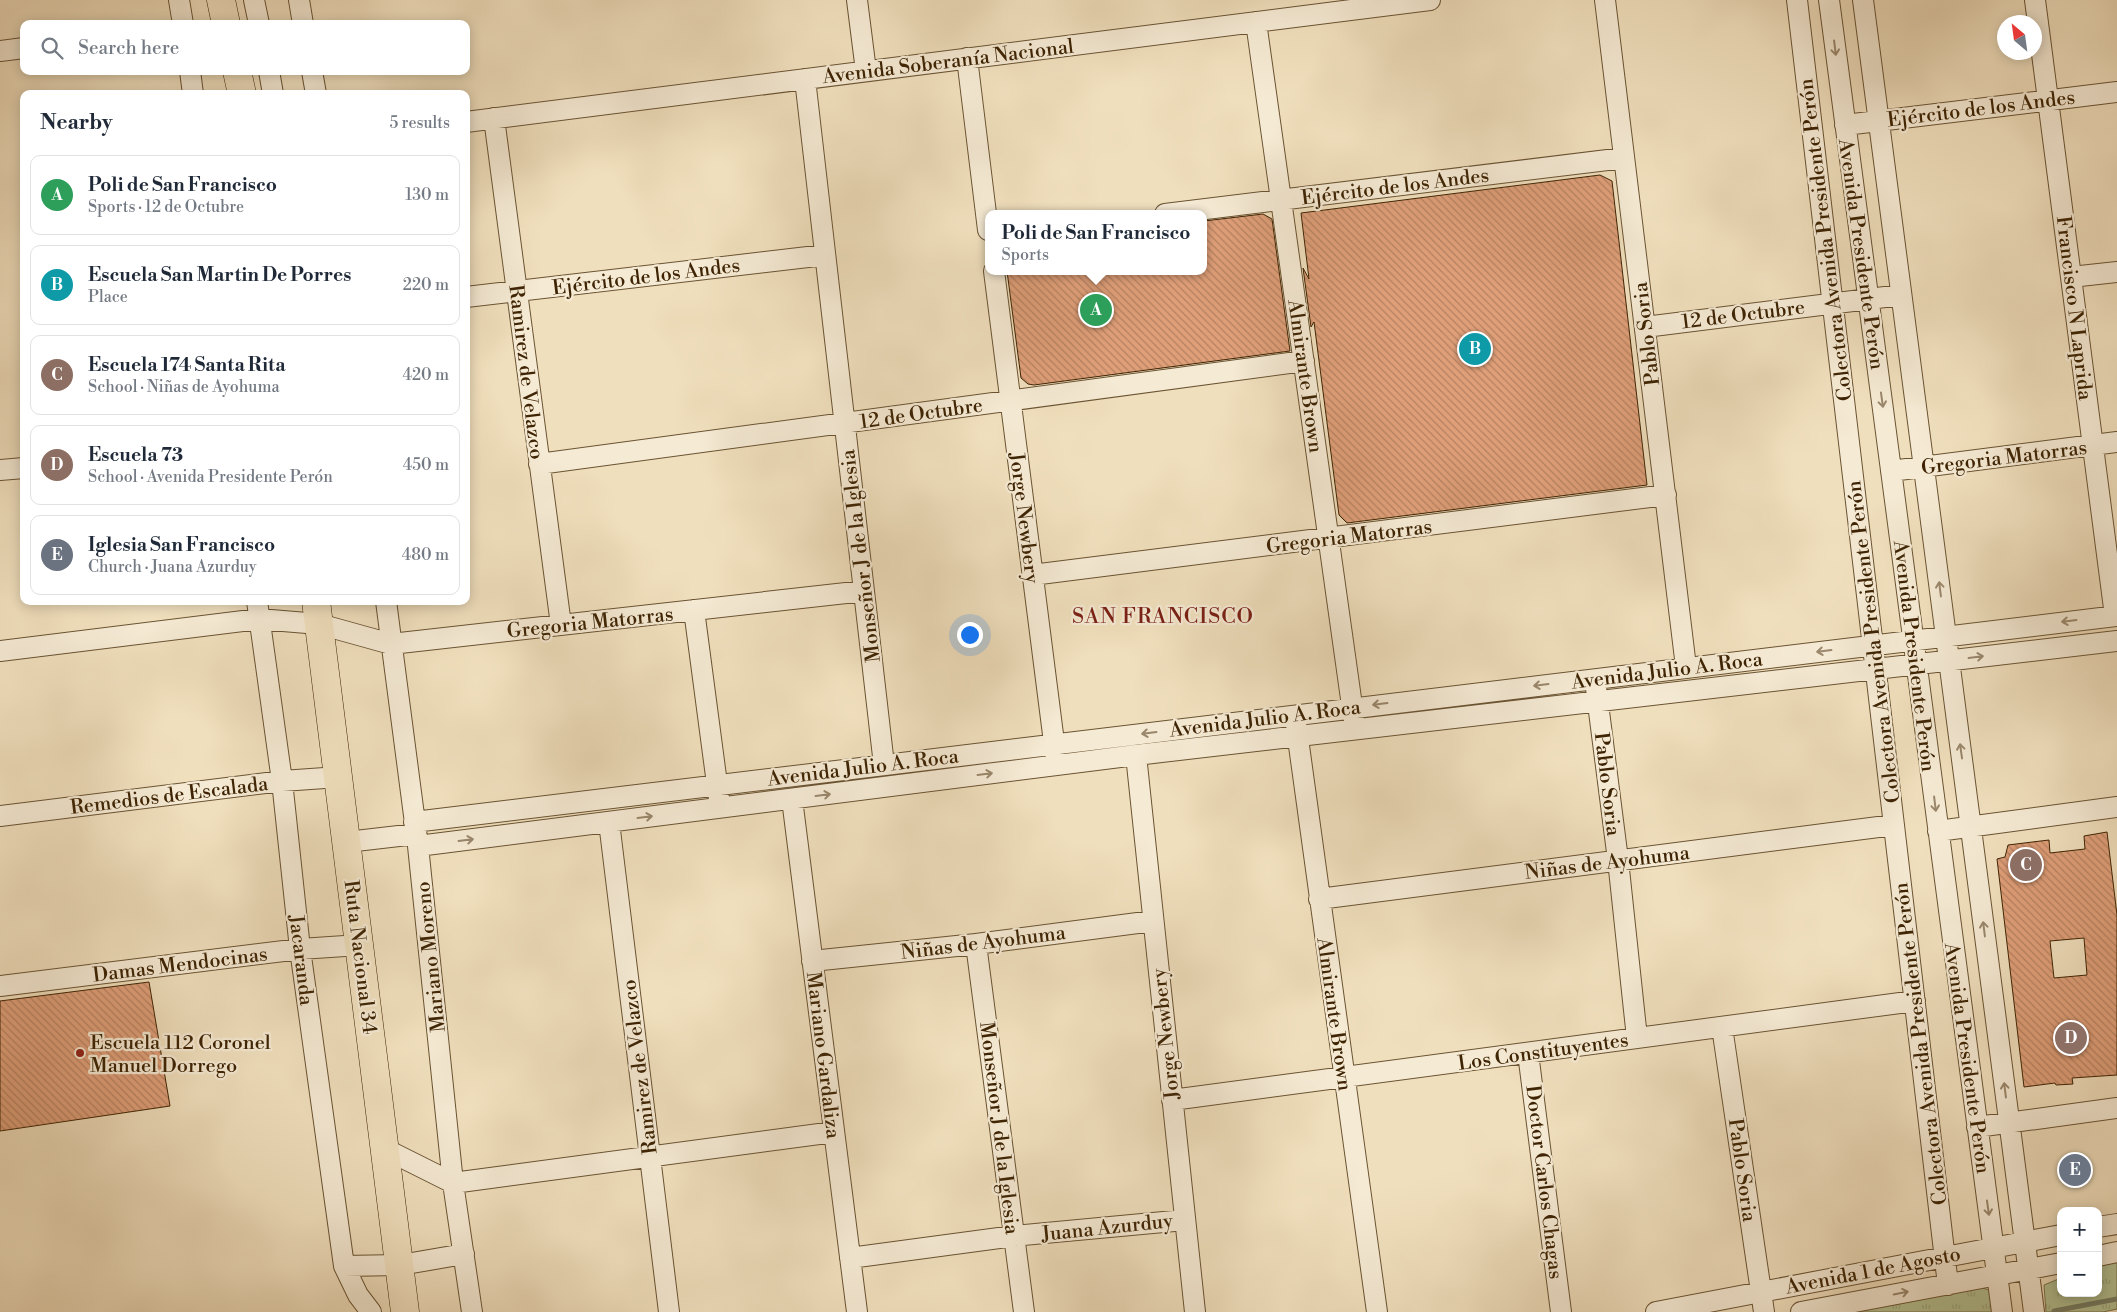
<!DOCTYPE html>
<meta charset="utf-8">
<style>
:root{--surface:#fff;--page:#f6f6f7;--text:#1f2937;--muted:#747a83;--line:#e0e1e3;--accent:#8f2418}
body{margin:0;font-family:"Libre Bodoni",serif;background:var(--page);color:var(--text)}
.controls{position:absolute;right:15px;bottom:15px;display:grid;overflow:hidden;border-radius:10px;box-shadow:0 2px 12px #0003}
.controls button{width:45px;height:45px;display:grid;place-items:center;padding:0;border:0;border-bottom:1px solid var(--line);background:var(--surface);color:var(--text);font:25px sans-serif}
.compass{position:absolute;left:1997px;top:15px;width:45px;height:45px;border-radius:50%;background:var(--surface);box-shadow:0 2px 12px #0003;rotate:331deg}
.you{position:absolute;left:969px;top:634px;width:18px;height:18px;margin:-12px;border:4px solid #fff;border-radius:50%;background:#1a73e8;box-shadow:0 0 0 8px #1a73e833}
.badge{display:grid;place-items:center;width:32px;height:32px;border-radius:50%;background:var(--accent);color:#fff;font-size:16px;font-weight:700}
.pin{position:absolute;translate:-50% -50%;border:2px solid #fff;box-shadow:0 1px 5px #0006}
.popup{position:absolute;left:985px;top:210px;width:222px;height:65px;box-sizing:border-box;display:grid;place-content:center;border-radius:10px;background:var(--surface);filter:drop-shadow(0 1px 4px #0005);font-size:16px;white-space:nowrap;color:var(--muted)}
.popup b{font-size:19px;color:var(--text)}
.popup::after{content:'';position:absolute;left:50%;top:100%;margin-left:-10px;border:10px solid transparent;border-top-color:var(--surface)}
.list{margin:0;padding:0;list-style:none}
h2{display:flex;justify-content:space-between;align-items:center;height:65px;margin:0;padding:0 20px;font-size:21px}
h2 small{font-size:16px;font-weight:400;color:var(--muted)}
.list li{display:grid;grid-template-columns:32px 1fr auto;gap:15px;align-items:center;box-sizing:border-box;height:80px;margin:0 10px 10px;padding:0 10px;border:1px solid var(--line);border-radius:10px}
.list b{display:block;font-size:19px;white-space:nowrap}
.list p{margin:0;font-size:16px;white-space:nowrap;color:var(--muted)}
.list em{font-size:16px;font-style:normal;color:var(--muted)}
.icon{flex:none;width:28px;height:28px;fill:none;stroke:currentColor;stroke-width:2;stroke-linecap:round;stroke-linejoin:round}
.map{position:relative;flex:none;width:2117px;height:1312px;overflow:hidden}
.search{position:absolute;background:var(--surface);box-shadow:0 2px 12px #0003;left:20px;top:20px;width:450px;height:55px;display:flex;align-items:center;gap:12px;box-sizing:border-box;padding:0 18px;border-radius:10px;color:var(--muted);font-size:19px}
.panel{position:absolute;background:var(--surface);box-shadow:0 2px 12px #0003;left:20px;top:90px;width:450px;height:515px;border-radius:10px}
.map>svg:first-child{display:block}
.grass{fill:url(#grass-tufts);stroke:#79744c}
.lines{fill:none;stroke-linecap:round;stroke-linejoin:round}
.stream{stroke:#768068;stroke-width:5}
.building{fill:url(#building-back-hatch);stroke:#3e2404;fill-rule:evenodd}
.minor-casing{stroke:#6a5332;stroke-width:22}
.highway-casing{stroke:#3e2404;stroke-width:29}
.minor{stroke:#f5ead4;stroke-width:20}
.highway{stroke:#f0dfbd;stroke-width:28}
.oneway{stroke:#9a876c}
.poi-dot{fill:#8f2418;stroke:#f5ead4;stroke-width:2}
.labels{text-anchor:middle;stroke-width:4.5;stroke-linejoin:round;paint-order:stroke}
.street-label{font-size:20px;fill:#3e2404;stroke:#f5ead4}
.poi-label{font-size:20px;fill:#3e2404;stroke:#f5ead4;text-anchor:start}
.neighbourhood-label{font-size:21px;letter-spacing:1px;fill:#7a1f14;stroke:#f5ead4}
</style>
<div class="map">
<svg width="2117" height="1312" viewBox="0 0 2117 1312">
<defs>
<pattern id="grass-tufts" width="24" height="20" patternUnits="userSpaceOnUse" patternTransform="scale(1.25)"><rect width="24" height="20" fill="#b4c395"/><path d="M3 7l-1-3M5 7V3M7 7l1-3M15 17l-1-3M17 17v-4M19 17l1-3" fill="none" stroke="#9ca77f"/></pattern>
<pattern id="building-back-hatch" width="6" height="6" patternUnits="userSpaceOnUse" patternTransform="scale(1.25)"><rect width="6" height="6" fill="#df9f79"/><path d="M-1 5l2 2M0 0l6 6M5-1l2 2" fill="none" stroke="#b68161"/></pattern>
</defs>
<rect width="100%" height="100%" fill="#f0dfbd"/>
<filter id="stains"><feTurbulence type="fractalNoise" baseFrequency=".004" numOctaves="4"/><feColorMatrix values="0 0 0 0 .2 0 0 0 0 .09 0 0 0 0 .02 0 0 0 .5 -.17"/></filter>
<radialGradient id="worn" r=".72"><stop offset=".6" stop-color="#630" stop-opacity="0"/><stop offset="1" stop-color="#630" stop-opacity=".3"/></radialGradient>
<!-- grass -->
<path class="grass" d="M 2117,1262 L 2117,1309 L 2103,1312 L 2046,1312 L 2044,1285 L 2061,1278 L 2061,1293 L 2098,1293 L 2098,1266 Z
M 1976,1286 L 1989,1290 L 1995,1312 L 1841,1312 Z"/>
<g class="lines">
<!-- stream -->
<path class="stream" d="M 2054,1311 L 2117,1299"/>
</g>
<!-- building -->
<path class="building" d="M 1600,175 L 1612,181 L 1647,485 L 1347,523 L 1339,515 L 1314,322 L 1311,327 L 1303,268 L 1309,279 L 1301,213 Z
M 1263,214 L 1272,219 L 1290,351 L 1034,385 L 1028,384 L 1021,378 L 1007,271 L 1204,271 L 1204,221 Z
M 2107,832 L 2117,915 L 2117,1075 L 2072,1078 L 2073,1084 L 2056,1085 L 2055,1083 L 2024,1087 L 1997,859 L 2005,857 L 2008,845 L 2049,840 L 2050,853 L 2085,849 L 2084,836 ZM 2084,938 L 2087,975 L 2054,978 L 2050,941 Z
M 149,982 L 170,1106 L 0,1131 L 0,1001 Z"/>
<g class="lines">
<defs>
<path id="minor" d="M 179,0 L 183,24
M 254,0 L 259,24
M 299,0 L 303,24
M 857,0 L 866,71
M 1605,0 L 1686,667
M 1797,0 L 1948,1285
M 1829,0 L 2002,1312
M 1863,0 L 2034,1312
M 2035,0 L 2115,616
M 1256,22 L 1354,720
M 0,51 L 24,48
M 967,58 L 988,230
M 190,71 L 193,94
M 269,71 L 273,94
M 312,71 L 316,94
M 805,79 L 884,765
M 494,118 L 561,625
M 466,122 L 1430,0
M 1845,125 L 2117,92
M 1165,214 L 1624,158
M 994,271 L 1056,758
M 2071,277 L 2117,272
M 466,297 L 825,255
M 1645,327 L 1901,295
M 539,464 L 1304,361
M 0,470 L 24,468
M 1891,471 L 2117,442
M 1032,575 L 1666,495
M 257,601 L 282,781 L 300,949 L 344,1266 L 358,1295 L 371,1312
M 386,601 L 418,846 L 453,1183 L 472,1312
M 694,610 L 719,799
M 0,651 L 259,619 L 319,624 L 391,644 L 864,591
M 1596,688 L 1618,860 L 1637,1038
M 1296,724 L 1377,1312
M 1136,755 L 1195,1312
M 792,799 L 857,1312
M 0,816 L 282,781 L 339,777
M 414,822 L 2117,616
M 609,822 L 669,1312
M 1938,831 L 2117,807
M 347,842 L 416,834
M 418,846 L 1136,755 L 2117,641
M 1319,899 L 1894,825
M 976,944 L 1024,1312
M 812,961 L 976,944 L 1153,921
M 0,986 L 300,949 L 360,945
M 1722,1027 L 1764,1312
M 1528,1053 L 1561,1312
M 1172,1100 L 1915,1001
M 1977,1127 L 2117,1108
M 385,1149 L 453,1183 L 834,1132
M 2098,1227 L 2117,1224
M 2098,1256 L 2117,1252
M 850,1258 L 1014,1236 L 1185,1220
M 344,1266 L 400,1265 L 464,1254
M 1656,1312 L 2061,1235
M 1801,1312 L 2061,1263"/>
<path id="highway" d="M 221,0 L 226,24
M 237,71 L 242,94
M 316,601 L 405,1312"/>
</defs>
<!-- minor casing -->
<use href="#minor" class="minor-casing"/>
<!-- highway casing -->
<use href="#highway" class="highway-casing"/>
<!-- minor -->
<use href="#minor" class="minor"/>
<!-- highway -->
<use href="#highway" class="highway"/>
</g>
<!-- one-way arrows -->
<defs><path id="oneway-shaft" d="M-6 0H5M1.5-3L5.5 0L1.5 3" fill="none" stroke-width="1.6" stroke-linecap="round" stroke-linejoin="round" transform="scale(1.25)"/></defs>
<g class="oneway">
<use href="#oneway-shaft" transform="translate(1835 48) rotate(83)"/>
<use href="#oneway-shaft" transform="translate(1882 400) rotate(82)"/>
<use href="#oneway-shaft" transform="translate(1940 589) rotate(-97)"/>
<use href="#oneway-shaft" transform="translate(2069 621) rotate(173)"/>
<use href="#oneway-shaft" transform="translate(1824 651) rotate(173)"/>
<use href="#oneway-shaft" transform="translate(1976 657) rotate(-7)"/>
<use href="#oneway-shaft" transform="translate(1541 685) rotate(173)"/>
<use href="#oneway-shaft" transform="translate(1380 704) rotate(173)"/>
<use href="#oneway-shaft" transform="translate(1149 733) rotate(173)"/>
<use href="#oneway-shaft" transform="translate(1961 751) rotate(-98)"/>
<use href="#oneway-shaft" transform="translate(985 774) rotate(-7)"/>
<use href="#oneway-shaft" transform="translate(823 795) rotate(-7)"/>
<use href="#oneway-shaft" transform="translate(1935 804) rotate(83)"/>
<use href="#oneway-shaft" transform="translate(645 817) rotate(-7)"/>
<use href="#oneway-shaft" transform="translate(466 840) rotate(-7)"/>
<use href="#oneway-shaft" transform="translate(1984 929) rotate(-97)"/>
<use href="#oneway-shaft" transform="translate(2005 1090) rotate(-97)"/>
<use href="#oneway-shaft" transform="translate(1988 1208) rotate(82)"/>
<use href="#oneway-shaft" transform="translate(1901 1293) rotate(-11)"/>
</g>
<!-- markers -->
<circle class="poi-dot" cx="80" cy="1053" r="5"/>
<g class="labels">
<!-- street labels -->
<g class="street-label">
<text transform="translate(948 61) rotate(-7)" y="7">Avenida Soberanía Nacional</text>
<text transform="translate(1981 108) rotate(-7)" y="7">Ejército de los Andes</text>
<text transform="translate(1395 186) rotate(-7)" y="7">Ejército de los Andes</text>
<text transform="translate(1825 240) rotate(-97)" y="7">Colectora Avenida Presidente Perón</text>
<text transform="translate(1862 254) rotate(82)" y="7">Avenida Presidente Perón</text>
<text transform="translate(646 276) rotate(-7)" y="7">Ejército de los Andes</text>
<text transform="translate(2075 308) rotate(83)" y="7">Francisco N Laprida</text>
<text transform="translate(1743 314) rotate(-7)" y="7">12 de Octubre</text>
<text transform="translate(1646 334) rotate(-97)" y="7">Pablo Soria</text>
<text transform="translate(527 372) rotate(83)" y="7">Ramirez de Velazco</text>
<text transform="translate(1306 376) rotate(82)" y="7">Almirante Brown</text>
<text transform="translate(921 413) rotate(-8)" y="7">12 de Octubre</text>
<text transform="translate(2004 457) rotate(-7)" y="7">Gregoria Matorras</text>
<text transform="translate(1025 518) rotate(83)" y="7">Jorge Newbery</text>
<text transform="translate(1349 536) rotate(-7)" y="7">Gregoria Matorras</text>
<text transform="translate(860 556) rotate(-97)" y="7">Monseñor J de la Iglesia</text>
<text transform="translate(590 622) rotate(-6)" y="7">Gregoria Matorras</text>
<text transform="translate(1873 642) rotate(-97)" y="7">Colectora Avenida Presidente Perón</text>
<text transform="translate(1915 656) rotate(83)" y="7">Avenida Presidente Perón</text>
<text transform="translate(1667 670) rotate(-7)" y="7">Avenida Julio A. Roca</text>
<text transform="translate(1265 718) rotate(-7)" y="7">Avenida Julio A. Roca</text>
<text transform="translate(863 767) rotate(-7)" y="7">Avenida Julio A. Roca</text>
<text transform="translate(1608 784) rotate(83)" y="7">Pablo Soria</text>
<text transform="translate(169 795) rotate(-7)" y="7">Remedios de Escalada</text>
<text transform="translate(1607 862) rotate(-7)" y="7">Niñas de Ayohuma</text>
<text transform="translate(983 942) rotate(-7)" y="7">Niñas de Ayohuma</text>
<text transform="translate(361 957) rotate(83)" y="7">Ruta Nacional 34</text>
<text transform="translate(430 957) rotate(-96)" y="7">Mariano Moreno</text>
<text transform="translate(302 960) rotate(83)" y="7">Jacaranda</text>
<text transform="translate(180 964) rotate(-7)" y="7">Damas Mendocinas</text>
<text transform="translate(1335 1014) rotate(82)" y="7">Almirante Brown</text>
<text transform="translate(1165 1034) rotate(-96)" y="7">Jorge Newbery</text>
<text transform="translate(1920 1044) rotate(-97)" y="7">Colectora Avenida Presidente Perón</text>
<text transform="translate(1543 1051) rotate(-8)" y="7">Los Constituyentes</text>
<text transform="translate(824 1055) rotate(83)" y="7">Mariano Gardaliza</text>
<text transform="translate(1968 1058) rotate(82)" y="7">Avenida Presidente Perón</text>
<text transform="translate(639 1067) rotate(-97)" y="7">Ramirez de Velazco</text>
<text transform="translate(1000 1128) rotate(83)" y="7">Monseñor J de la Iglesia</text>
<text transform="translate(1743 1170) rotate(82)" y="7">Pablo Soria</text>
<text transform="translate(1545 1182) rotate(83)" y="7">Doctor Carlos Chagas</text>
<text transform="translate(1107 1227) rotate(-6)" y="7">Juana Azurduy</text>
<text transform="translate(1873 1270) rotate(-11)" y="7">Avenida 1 de Agosto</text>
</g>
<!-- poi labels -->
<g class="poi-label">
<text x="90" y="1049">Escuela 112 Coronel<tspan x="90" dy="23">Manuel Dorrego</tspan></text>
</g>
<!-- neighbourhood labels -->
<g class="neighbourhood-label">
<text x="1163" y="623">SAN FRANCISCO</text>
</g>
</g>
<rect width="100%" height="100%" filter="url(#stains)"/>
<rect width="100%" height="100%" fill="url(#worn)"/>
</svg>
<div class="controls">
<button>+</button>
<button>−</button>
</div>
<svg class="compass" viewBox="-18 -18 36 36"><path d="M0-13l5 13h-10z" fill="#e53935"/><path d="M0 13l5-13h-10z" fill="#747a83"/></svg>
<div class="you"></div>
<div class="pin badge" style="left:1096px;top:310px;background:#2e9e5b">A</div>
<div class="popup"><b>Poli de San Francisco</b>Sports</div>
<div class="pin badge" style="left:1475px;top:349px;background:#0f9aa8">B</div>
<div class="pin badge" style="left:2026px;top:865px;background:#8d6e63">C</div>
<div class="pin badge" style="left:2071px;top:1038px;background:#8d6e63">D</div>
<div class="pin badge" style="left:2075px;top:1170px;background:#6b7280">E</div>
<div class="search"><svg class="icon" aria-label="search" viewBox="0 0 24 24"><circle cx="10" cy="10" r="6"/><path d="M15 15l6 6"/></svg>Search here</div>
<section class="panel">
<h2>Nearby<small>5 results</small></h2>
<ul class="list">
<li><span class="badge" style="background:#2e9e5b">A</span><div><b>Poli de San Francisco</b><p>Sports · 12 de Octubre</p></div><em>130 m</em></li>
<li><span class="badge" style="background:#0f9aa8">B</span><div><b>Escuela San Martin De Porres</b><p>Place</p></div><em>220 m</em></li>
<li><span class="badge" style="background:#8d6e63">C</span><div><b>Escuela 174 Santa Rita</b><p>School · Niñas de Ayohuma</p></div><em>420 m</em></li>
<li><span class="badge" style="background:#8d6e63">D</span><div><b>Escuela 73</b><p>School · Avenida Presidente Perón</p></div><em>450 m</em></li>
<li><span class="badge" style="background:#6b7280">E</span><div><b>Iglesia San Francisco</b><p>Church · Juana Azurduy</p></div><em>480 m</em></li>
</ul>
</section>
</div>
